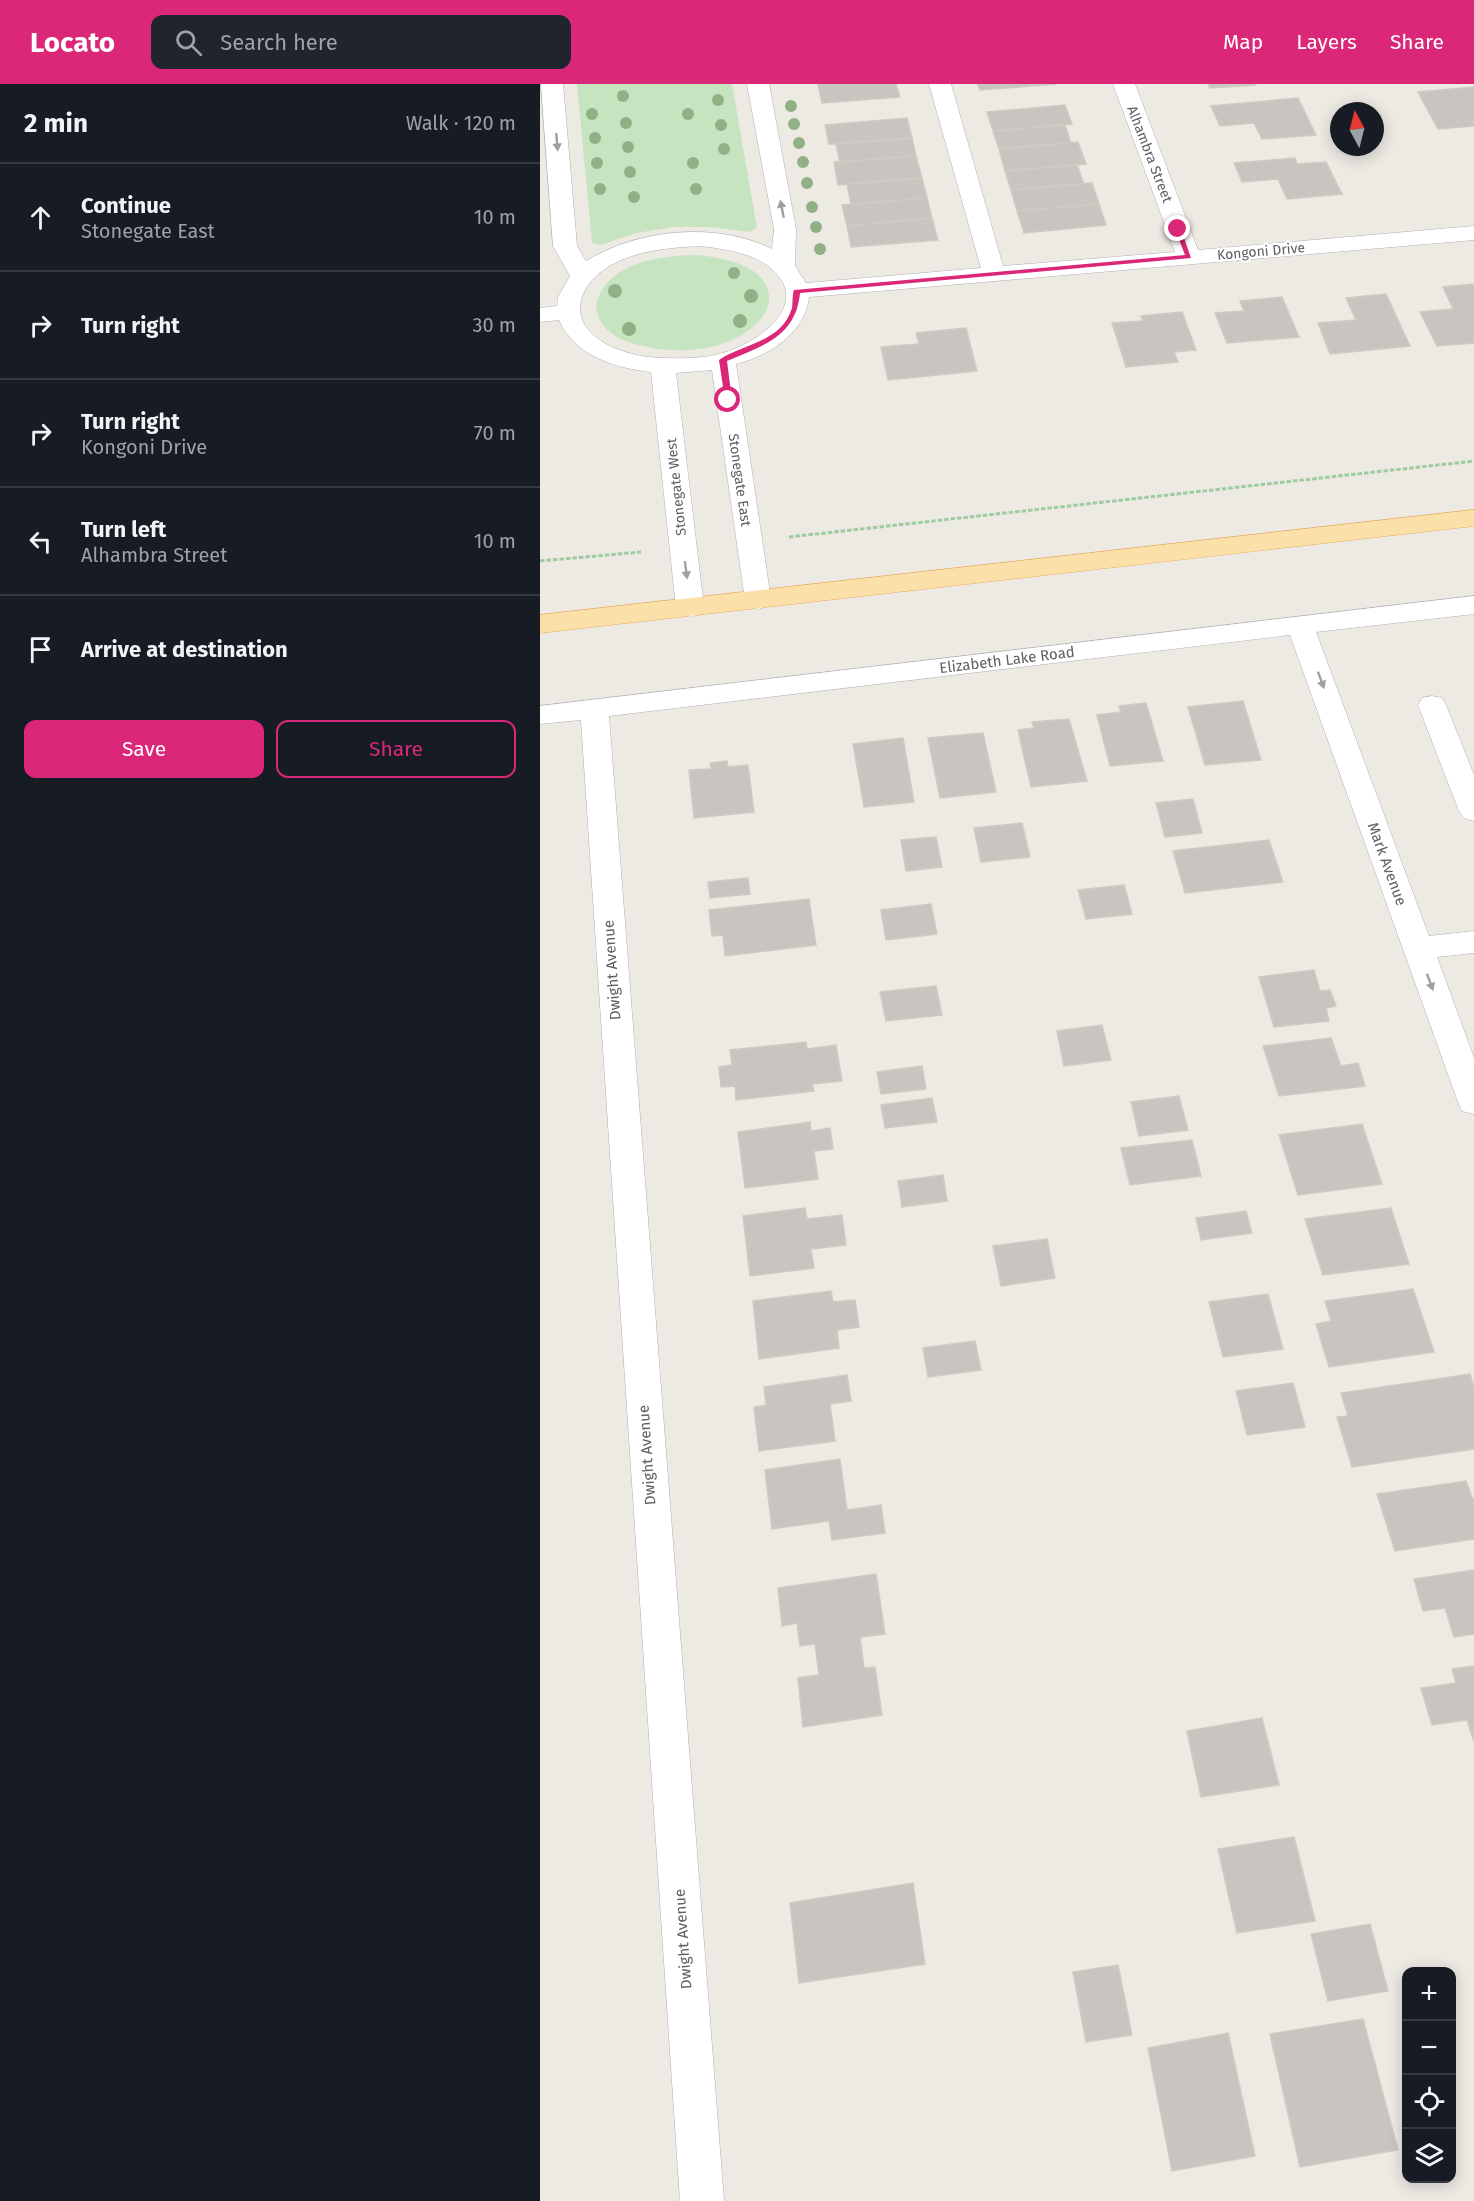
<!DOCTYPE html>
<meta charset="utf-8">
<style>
:root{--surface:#171b24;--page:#20242c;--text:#f1f3f6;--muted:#9ea1a6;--line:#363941;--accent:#db2777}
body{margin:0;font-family:"Fira Sans",sans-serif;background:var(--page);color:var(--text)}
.controls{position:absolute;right:18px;bottom:18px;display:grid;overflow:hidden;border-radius:12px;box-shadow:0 3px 15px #0003}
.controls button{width:54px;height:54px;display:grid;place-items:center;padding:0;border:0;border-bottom:2px solid var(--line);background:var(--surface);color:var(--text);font:30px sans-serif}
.compass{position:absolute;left:790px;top:18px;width:54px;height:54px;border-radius:50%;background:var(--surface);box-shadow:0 3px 15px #0003;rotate:353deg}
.stop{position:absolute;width:18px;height:18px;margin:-14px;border:4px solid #db2777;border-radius:50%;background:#fff}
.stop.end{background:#db2777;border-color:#fff;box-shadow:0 2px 6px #0008}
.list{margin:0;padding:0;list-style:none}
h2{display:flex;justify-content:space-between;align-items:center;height:78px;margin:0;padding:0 24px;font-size:26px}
h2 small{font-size:20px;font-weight:400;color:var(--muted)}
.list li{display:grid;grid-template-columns:39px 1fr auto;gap:18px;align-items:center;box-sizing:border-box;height:108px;padding:0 24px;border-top:2px solid var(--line)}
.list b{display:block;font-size:22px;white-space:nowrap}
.list p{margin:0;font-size:20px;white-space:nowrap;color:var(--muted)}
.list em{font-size:20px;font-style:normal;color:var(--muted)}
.actions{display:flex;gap:12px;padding:18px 24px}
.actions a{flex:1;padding:14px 0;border:2px solid var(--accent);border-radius:12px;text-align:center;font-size:21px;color:var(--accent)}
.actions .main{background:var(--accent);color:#fff}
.icon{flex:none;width:33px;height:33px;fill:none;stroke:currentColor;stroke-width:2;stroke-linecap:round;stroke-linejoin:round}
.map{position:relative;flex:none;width:934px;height:2117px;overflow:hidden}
header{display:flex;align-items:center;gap:36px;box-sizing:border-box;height:84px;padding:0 30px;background:var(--accent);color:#fff}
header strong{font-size:28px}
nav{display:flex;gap:33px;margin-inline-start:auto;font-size:21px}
.search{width:420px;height:54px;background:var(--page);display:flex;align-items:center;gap:15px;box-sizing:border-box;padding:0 21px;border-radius:12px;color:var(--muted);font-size:22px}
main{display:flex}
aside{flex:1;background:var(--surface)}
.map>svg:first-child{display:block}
.green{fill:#c7e4c0}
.building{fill:#c8c4bf;stroke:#d2cac2;stroke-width:1.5}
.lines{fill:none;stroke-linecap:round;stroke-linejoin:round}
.minor-casing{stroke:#afb2b5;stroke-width:1}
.major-casing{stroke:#ebab5f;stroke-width:1}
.path{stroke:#9ecca2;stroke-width:3;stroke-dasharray:4.5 2;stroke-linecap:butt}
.minor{fill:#fff;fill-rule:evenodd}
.major{fill:#fbe0aa;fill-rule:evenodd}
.tree{fill:#90b186}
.oneway{fill:#9da0a1}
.route{fill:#db2777}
.labels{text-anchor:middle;stroke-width:4.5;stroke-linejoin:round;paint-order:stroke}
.far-street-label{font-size:14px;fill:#5b6063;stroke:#fff}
.street-label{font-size:15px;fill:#5b6063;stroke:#fff}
</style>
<header>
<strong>Locato</strong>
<div class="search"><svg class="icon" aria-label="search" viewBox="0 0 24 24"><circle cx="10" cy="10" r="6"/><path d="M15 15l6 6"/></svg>Search here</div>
<nav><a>Map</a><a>Layers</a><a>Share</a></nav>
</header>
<main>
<aside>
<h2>2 min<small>Walk · 120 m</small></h2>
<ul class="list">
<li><svg class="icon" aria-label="ahead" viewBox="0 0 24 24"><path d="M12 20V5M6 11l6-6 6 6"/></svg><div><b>Continue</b><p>Stonegate East</p></div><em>10 m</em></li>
<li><svg class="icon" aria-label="right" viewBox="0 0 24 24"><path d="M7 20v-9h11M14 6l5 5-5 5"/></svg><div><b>Turn right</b></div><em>30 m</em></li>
<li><svg class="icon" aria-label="right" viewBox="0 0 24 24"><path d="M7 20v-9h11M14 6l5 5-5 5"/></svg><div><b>Turn right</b><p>Kongoni Drive</p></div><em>70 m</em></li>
<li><svg class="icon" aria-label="left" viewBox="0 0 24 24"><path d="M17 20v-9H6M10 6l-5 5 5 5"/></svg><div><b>Turn left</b><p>Alhambra Street</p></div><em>10 m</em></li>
<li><svg class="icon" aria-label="arrive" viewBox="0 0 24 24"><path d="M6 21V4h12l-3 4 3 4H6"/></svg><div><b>Arrive at destination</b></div></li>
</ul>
<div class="actions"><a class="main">Save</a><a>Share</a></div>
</aside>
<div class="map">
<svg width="934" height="2117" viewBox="0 0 934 2117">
<rect width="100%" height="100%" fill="#ede9e3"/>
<!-- green -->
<path class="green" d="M 37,0 L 192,0 L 217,144 L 209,148 L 171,143 L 135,143 L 96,149 L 61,161 L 52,159 Z
M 155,171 C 180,173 226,180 229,212 C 230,223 224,233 216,240 C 188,267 139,271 103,262 C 87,259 70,252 61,238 C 56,230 55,220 59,212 C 74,177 122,172 155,171 Z"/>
<!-- building -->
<path class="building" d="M 278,0 L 356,0 L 360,13 L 282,19 Z
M 438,0 L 516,0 L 440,6 Z
M 668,0 L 714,0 L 715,1 L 670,4 Z
M 934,3 L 934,42 L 898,45 L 878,8 Z
M 758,14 L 776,51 L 722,55 L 714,39 L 680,42 L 671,22 Z
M 525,21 L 532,40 L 453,47 L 447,28 Z
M 367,34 L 372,54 L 289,60 L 285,41 Z
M 525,41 L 531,59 L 459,65 L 453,47 Z
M 372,54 L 376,72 L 300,78 L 296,60 Z
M 538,58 L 546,80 L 465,87 L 459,65 Z
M 376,72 L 382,94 L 298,101 L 294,78 Z
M 755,74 L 757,80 L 786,78 L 802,110 L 747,115 L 738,95 L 702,98 L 694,79 Z
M 537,81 L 544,100 L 471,106 L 465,87 Z
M 382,94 L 387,114 L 311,120 L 307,100 Z
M 552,99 L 559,120 L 477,127 L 471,106 Z
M 387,114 L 392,134 L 307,142 L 302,121 Z
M 559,120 L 566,141 L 484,149 L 477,127 Z
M 392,134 L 398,156 L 311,163 L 307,142 Z
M 934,200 L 934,259 L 897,262 L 880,228 L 913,225 L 903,203 Z
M 846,210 L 870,262 L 790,270 L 778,239 L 816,236 L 806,214 Z
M 742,213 L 759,253 L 687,259 L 675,229 L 704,227 L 700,217 Z
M 642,228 L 656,266 L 634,268 L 638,278 L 586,283 L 572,239 L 603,237 L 601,232 Z
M 426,244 L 437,287 L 348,296 L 341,263 L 379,260 L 376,249 Z
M 703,617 L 721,676 L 665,681 L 648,623 Z
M 606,619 L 623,677 L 570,682 L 557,631 L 581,628 L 579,622 Z
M 529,635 L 547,697 L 491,703 L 478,646 L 494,644 L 492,638 Z
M 443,649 L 456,708 L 400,714 L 388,654 Z
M 363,654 L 374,718 L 324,723 L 313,660 Z
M 187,677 L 188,683 L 208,681 L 214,728 L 154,734 L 149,686 L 171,685 L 170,679 Z
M 653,715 L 662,749 L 625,753 L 616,719 Z
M 482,739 L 490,773 L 441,778 L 434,744 Z
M 396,753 L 402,783 L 366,787 L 361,756 Z
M 729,756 L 743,798 L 645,809 L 633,767 Z
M 208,794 L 210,810 L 170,814 L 168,798 Z
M 584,801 L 592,830 L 546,835 L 538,806 Z
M 269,815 L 276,861 L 185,872 L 183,851 L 172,852 L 169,826 Z
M 391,820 L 397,850 L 346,856 L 341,826 Z
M 774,886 L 780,907 L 790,906 L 796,922 L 786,924 L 789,937 L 734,943 L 719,893 Z
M 396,902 L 402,931 L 346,937 L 340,908 Z
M 562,941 L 571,976 L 524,982 L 517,947 Z
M 791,954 L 801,982 L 818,979 L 825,1002 L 739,1012 L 723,962 Z
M 266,958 L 267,965 L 296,961 L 302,997 L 272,1000 L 274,1007 L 196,1016 L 195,1002 L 181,1003 L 179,983 L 192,981 L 190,966 Z
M 382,982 L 386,1005 L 341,1010 L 337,988 Z
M 639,1012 L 648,1046 L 599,1052 L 591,1018 Z
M 392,1014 L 397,1038 L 345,1044 L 341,1021 Z
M 270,1038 L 271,1047 L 290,1044 L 293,1065 L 274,1067 L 278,1095 L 205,1104 L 198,1048 Z
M 822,1040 L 842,1100 L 758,1111 L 739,1051 Z
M 652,1056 L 661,1092 L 590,1101 L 581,1064 Z
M 403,1091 L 407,1117 L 362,1123 L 358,1097 Z
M 265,1124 L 267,1135 L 302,1131 L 306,1161 L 271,1165 L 274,1184 L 210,1192 L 203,1132 Z
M 851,1124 L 869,1180 L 783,1191 L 765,1135 Z
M 706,1127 L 712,1149 L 661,1156 L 656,1134 Z
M 507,1155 L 515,1194 L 461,1202 L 453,1162 Z
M 873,1205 L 894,1268 L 789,1283 L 776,1240 L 791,1237 L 785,1217 Z
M 291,1207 L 293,1218 L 315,1216 L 319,1243 L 297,1246 L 299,1264 L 219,1275 L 213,1217 Z
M 728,1210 L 743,1265 L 683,1273 L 669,1218 Z
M 435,1257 L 441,1286 L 388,1293 L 383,1264 Z
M 930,1290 L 934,1303 L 934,1365 L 812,1383 L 797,1333 L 808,1332 L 801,1309 Z
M 307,1291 L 311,1317 L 290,1320 L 295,1357 L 219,1367 L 214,1323 L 226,1321 L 224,1303 Z
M 753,1299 L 765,1343 L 707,1351 L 696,1307 Z
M 300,1375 L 307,1426 L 341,1421 L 345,1449 L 292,1456 L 289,1437 L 232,1445 L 225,1386 Z
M 926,1397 L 932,1414 L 934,1414 L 934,1455 L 855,1467 L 837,1410 Z
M 934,1486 L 934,1550 L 914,1553 L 905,1524 L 883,1527 L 874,1495 Z
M 336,1490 L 345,1550 L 320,1553 L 324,1584 L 335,1583 L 342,1631 L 263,1643 L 258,1594 L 279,1591 L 275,1560 L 260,1562 L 257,1539 L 242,1542 L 238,1504 Z
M 934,1582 L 934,1658 L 927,1636 L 892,1641 L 881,1604 L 916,1599 L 912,1585 Z
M 722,1634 L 739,1701 L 661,1713 L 647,1647 Z
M 754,1753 L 775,1837 L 697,1849 L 678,1765 Z
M 373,1799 L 385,1880 L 259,1899 L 250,1819 Z
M 830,1840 L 848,1907 L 788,1917 L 771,1850 Z
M 578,1881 L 592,1951 L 546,1958 L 533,1888 Z
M 823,1935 L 858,2066 L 760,2083 L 730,1950 Z
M 688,1949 L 715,2072 L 632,2087 L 608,1964 Z"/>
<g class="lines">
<defs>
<path id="minor" d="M 1,0 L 23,0 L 37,162 L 46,177 C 98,145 176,137 232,165 L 234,145 L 207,0 L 229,0 L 256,145 L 255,182 L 266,199 L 441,184 L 389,0 L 411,0 L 463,182 L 635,168 L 573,0 L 595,0 L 658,166 L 934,142 L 934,156 L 269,213 C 266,249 228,272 196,280 L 231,516 L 228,522 L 218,525 L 208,522 L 205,516 L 172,286 L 136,289 L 164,524 L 160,530 L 150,533 L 140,530 L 136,524 L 111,288 C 75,284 35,272 19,236 L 0,238 L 0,224 L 17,222 L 18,213 L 30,192 L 13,162 ZM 160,162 C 186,165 217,169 236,189 C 268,223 218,257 189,267 C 164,276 134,275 108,273 C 86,270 57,261 44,240 C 39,231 39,219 43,210 C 63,169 120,164 160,162 Z
M 934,512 L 934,530 L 776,548 L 889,852 L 934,847 L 934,869 L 897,873 L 934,974 L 934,1030 L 922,1027 L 918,1018 L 750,551 L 69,632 L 184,2117 L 140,2117 L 41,636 L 0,640 L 0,622 Z
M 892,612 L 902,614 L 906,621 L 934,691 L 934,737 L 924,734 L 919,727 L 878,621 L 882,614 Z"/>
<path id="major" d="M 934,426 L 934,442 L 0,549 L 0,531 Z"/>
</defs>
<!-- minor casing -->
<use href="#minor" class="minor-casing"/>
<!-- major casing -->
<use href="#major" class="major-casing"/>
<!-- path -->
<path class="path" d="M 249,453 L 934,377
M 0,477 L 101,468"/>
<!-- minor -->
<use href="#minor" class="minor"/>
<!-- major -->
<use href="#major" class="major"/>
</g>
<!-- trees -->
<g class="tree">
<circle cx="83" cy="12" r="6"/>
<circle cx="178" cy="16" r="6"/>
<circle cx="251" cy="22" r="6"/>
<circle cx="52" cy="30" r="6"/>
<circle cx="148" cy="30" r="6"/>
<circle cx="86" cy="39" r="6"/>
<circle cx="254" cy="40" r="6"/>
<circle cx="181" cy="41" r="6"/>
<circle cx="55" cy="54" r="6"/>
<circle cx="259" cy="59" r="6"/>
<circle cx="88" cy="63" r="6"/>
<circle cx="184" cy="65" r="6"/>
<circle cx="263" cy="78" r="6"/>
<circle cx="57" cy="79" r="6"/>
<circle cx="153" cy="79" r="6"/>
<circle cx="90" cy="88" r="6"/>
<circle cx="267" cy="99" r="6"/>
<circle cx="60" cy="105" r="6"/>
<circle cx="156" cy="105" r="6"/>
<circle cx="94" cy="113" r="6"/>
<circle cx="272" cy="123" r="6"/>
<circle cx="276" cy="143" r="6"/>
<circle cx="280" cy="165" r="6"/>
<circle cx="194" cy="189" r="6"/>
<circle cx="75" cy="207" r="7"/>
<circle cx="211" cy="212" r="7"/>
<circle cx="200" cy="237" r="7"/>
<circle cx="89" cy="245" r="7"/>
</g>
<!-- one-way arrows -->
<defs><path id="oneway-solid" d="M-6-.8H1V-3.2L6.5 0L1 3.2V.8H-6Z" transform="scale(1.5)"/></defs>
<g class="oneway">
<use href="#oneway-solid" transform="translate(17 58) rotate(85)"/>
<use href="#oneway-solid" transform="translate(242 125) rotate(-101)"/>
<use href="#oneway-solid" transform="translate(146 486) rotate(83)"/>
<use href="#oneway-solid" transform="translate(781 596) rotate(70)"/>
<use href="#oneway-solid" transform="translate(890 898) rotate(70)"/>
</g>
<!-- route -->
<path class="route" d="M 638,143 L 641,145 L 651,174 L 260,209 C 256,253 222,262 187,277 L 192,316 L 188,318 L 185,316 L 179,276 C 203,260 242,258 252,224 C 253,218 252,211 254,206 L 645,171 L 635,145 Z"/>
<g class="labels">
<!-- far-street labels -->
<g class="far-street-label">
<text transform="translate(610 70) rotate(69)" y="5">Alhambra Street</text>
<text transform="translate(721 167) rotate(-5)" y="5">Kongoni Drive</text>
<text transform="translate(200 396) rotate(82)" y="5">Stonegate East</text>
<text transform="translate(136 403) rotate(-96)" y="5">Stonegate West</text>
</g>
<!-- street labels -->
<g class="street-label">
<text transform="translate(467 576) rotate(-7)" y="5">Elizabeth Lake Road</text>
<text transform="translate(847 780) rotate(70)" y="5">Mark Avenue</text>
<text transform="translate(72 886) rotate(-94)" y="5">Dwight Avenue</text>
<text transform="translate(107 1371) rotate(-94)" y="5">Dwight Avenue</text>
<text transform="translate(143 1855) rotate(-94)" y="5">Dwight Avenue</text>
</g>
</g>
</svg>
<div class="controls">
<button>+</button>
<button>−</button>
<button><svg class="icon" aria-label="locate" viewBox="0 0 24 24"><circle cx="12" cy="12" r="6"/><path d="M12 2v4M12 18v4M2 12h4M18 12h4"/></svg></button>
<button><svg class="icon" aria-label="layers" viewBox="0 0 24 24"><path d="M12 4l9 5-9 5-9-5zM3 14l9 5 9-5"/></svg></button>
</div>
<svg class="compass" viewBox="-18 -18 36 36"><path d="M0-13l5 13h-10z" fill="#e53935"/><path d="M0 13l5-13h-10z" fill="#9ea1a6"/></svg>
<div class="stop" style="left:188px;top:316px"></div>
<div class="stop end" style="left:638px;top:145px"></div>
</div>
</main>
